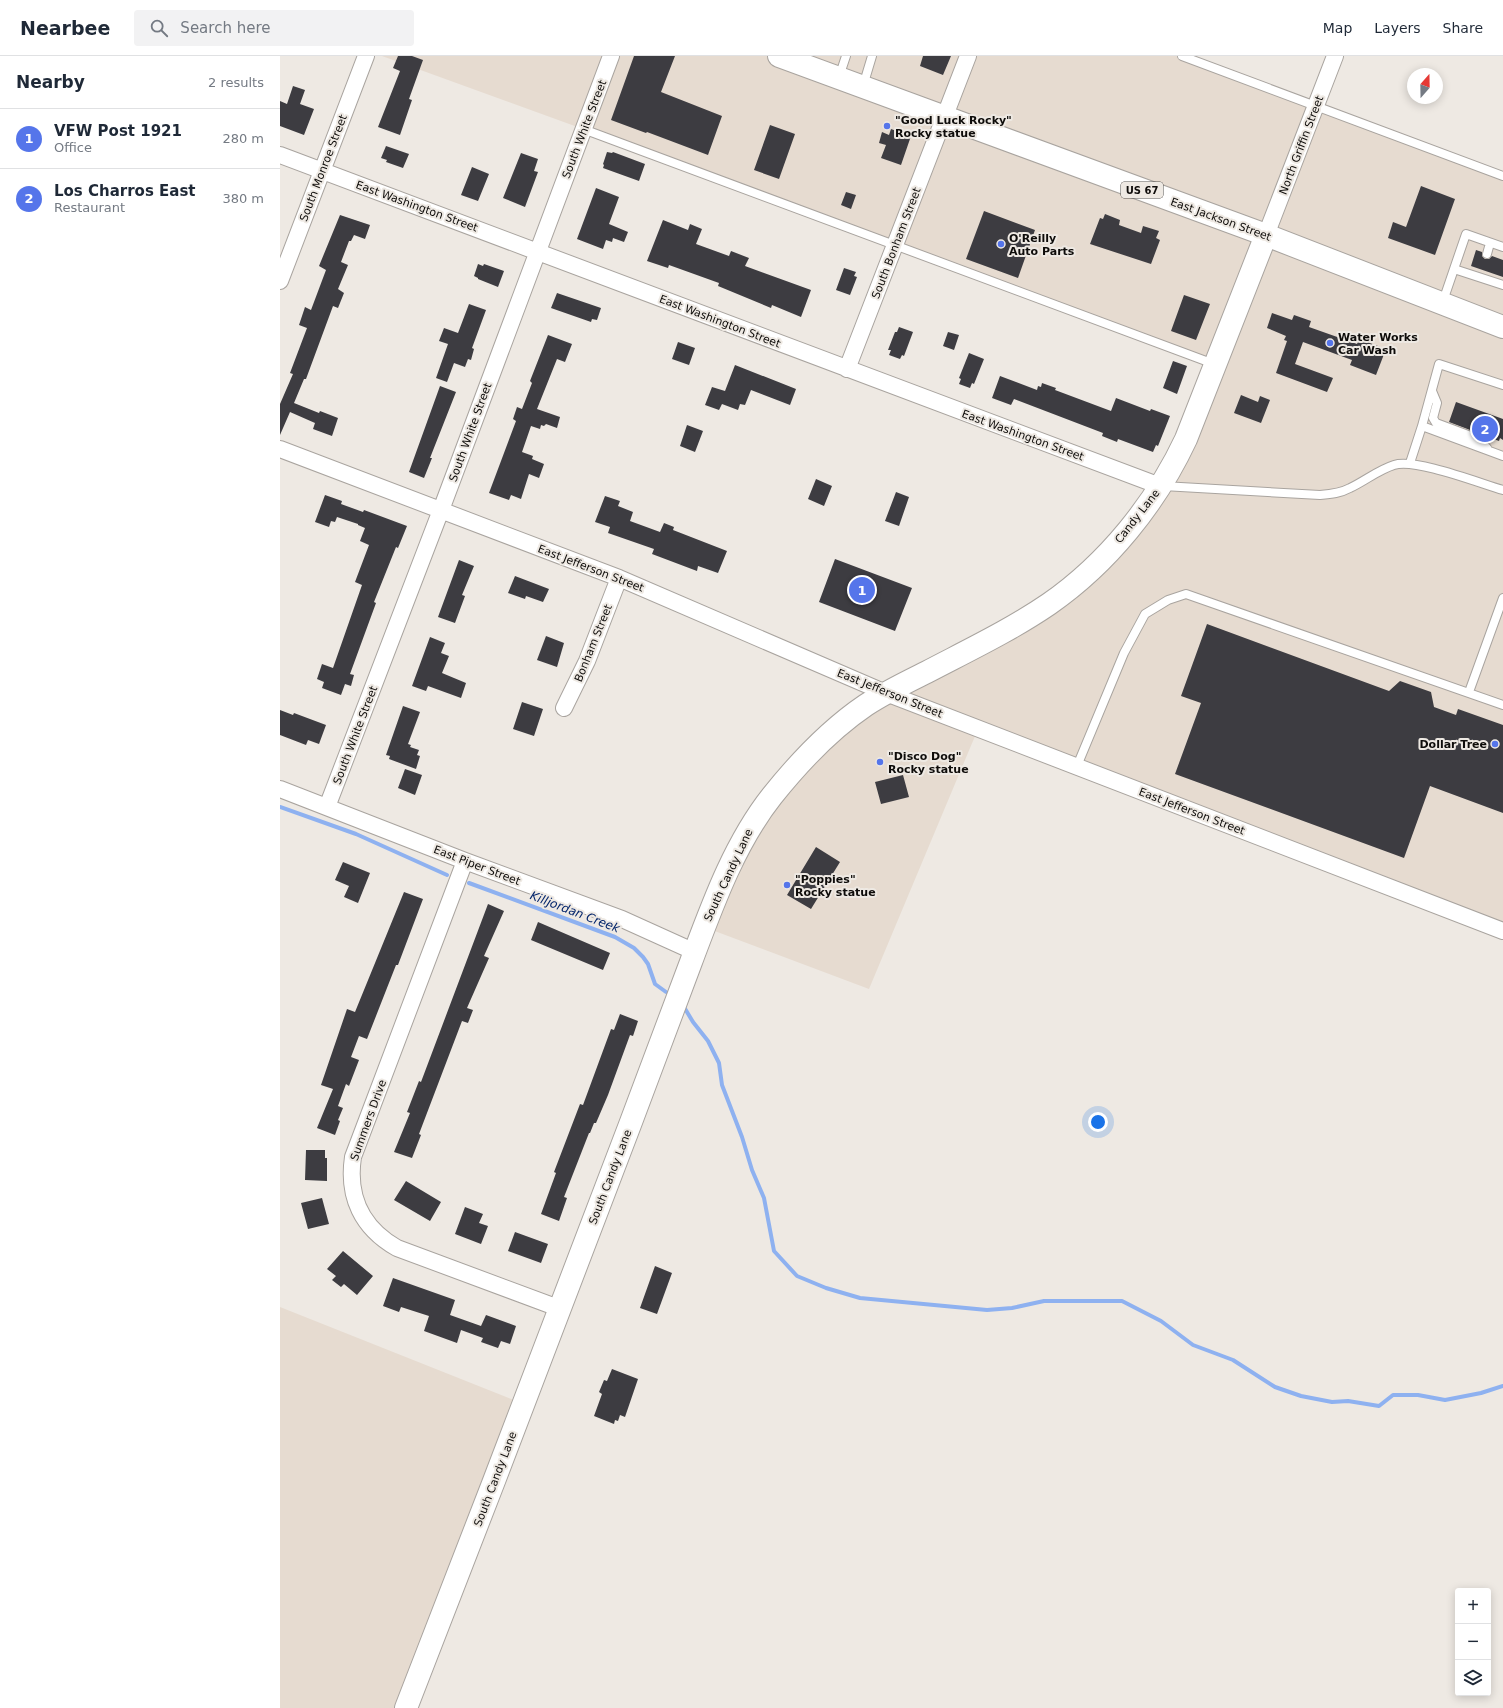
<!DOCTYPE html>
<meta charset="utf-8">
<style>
:root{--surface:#fff;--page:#f2f2f3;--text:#1f2937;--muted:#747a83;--line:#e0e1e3;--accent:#5575ea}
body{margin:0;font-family:"DejaVu Sans",sans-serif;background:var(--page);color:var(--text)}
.controls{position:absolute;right:12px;bottom:12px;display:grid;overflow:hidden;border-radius:4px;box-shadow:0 2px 10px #0003}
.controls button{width:36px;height:36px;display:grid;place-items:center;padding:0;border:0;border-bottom:1px solid var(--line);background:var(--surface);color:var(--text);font:20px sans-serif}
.compass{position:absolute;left:1127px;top:12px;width:36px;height:36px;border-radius:50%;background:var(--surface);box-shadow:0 2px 10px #0003;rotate:20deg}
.you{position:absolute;left:818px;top:1066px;width:14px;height:14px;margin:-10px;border:3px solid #fff;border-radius:50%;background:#1a73e8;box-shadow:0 0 0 6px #1a73e833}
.badge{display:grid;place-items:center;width:26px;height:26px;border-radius:50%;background:var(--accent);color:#fff;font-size:13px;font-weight:700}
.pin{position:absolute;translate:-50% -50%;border:2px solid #fff;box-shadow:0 1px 4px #0006}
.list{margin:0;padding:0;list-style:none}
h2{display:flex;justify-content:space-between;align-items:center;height:52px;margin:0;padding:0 16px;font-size:17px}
h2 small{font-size:13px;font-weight:400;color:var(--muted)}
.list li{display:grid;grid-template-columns:26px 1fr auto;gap:12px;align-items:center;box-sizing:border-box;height:60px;padding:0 16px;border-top:1px solid var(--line)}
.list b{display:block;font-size:15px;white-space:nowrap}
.list p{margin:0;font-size:13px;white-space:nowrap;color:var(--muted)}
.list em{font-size:13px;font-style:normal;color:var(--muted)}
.icon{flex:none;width:22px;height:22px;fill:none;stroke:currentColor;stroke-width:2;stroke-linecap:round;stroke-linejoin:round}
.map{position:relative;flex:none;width:1223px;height:1652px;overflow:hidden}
header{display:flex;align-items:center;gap:24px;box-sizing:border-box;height:56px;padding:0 20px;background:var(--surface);border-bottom:1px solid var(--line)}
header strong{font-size:19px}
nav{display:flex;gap:22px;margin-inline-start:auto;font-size:14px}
.search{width:280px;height:36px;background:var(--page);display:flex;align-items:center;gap:10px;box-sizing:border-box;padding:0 14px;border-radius:4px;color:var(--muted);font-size:15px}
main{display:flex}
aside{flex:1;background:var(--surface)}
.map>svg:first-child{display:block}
.built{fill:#e6dbd0}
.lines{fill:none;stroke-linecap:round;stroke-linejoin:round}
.stream{stroke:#8eb1f0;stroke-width:4}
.building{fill:#3d3c41}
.lane-casing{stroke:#a9a49f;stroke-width:10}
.street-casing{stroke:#a9a49f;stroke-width:18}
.secondary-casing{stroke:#a9a49f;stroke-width:24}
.highway-casing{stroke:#a9a49f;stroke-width:24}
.lane{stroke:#fff;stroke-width:8}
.street{stroke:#fff;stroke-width:16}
.secondary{stroke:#fff;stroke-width:22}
.highway{stroke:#fff;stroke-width:22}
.poi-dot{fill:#5575ea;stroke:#eee9e3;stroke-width:1.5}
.labels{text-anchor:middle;stroke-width:4;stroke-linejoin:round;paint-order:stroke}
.shield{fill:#eee9e3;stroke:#514e4b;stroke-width:1}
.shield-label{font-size:10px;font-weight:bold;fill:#0e0c0a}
.poi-label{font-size:11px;font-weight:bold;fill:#0e0c0a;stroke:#eee9e3;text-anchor:start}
.street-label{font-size:11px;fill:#0e0c0a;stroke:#eee9e3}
.water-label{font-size:12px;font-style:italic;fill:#01236a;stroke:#eee9e3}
</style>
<header>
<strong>Nearbee</strong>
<div class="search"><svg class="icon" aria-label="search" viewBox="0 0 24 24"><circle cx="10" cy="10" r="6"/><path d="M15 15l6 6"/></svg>Search here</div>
<nav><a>Map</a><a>Layers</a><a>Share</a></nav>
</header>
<main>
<aside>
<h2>Nearby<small>2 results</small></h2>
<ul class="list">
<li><span class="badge">1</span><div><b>VFW Post 1921</b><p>Office</p></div><em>280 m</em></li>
<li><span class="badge">2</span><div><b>Los Charros East</b><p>Restaurant</p></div><em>380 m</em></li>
</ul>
</aside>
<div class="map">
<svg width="1223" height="1652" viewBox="0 0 1223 1652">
<rect width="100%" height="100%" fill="#eee9e3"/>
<!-- built -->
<path class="built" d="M 102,0 L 902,0 L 1223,120 L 1223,871 L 698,673 L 589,933 L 424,871 L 428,862 L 528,698 L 772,546 L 880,430 L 935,309 L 303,73 Z
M 0,1251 L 244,1348 L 127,1652 L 0,1652 Z"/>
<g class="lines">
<!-- stream -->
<path class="stream" d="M 0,751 L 76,778 L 167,819
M 189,827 L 335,881 L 354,892 L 363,901 L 368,908 L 375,928 L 386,936
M 404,951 L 413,966 L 428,985 L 439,1007 L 442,1029 L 462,1081 L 472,1114 L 484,1142 L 494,1195 L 517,1220 L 546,1232 L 580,1242 L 707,1254 L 732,1252 L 764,1245 L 842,1245 L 881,1265 L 913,1289 L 953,1304 L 995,1331 L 1021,1340 L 1052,1346 L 1068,1345 L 1099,1350 L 1113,1339 L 1138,1339 L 1165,1344 L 1201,1337 L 1223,1330"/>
</g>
<!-- building -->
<path class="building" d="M 118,0 L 132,0 L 143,4 L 129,43 L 132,44 L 120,79 L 98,71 L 120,15 L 113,12 Z
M 354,0 L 395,0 L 381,36 L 442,60 L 428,99 L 367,76 L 366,77 L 331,64 Z
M 643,0 L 671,0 L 663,19 L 640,10 Z
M 13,30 L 25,34 L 20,48 L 34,53 L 24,79 L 0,70 L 0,45 L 7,48 Z
M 490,69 L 515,78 L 499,123 L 474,114 Z
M 611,73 L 631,80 L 621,109 L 601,102 L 606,89 L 599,87 L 602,76 L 609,79 Z
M 106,90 L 129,98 L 123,112 L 106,106 L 107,104 L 101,102 Z
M 327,96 L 332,97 L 333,96 L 365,108 L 359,125 L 323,112 L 324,109 L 323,108 Z
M 241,97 L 258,103 L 254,115 L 258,116 L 245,151 L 223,142 Z
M 192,111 L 209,118 L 198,145 L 181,139 Z
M 1141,130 L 1175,143 L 1155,199 L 1108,182 L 1113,166 L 1126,171 Z
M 316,132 L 339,141 L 329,168 L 348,176 L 344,186 L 333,182 L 332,186 L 326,184 L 323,193 L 297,183 Z
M 566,136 L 576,139 L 571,153 L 561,149 Z
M 704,155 L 755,174 L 738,222 L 686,203 Z
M 825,158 L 840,164 L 839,169 L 861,177 L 863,170 L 879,175 L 876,182 L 880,184 L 871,208 L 810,188 L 820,162 L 823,163 Z
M 60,159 L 90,169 L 85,183 L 74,179 L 71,185 L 69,185 L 61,206 L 68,209 L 58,233 L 64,237 L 58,252 L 53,250 L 26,323 L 24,323 L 14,347 L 39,357 L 40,355 L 58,362 L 52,380 L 33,373 L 35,367 L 10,356 L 0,379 L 0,348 L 13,318 L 10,317 L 27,272 L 19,269 L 25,251 L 31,254 L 46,214 L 39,210 Z
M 383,164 L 408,174 L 410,168 L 422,173 L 416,188 L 449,200 L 451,195 L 469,202 L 465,210 L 531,234 L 521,261 L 492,249 L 491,252 L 438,230 L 439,227 L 389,209 L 388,212 L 367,205 Z
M 1196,194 L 1202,196 L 1202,200 L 1205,203 L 1209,203 L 1212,200 L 1223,204 L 1223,221 L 1191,210 Z
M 198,208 L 203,210 L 204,208 L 224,215 L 218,231 L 198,223 L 198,222 L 194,220 Z
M 564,212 L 576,216 L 574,220 L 577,221 L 570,239 L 556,234 Z
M 277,237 L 321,252 L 317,264 L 312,263 L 311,266 L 271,252 Z
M 904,239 L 930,248 L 916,284 L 891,275 Z
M 189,248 L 206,254 L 192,292 L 194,293 L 191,304 L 188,303 L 185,311 L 174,307 L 167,326 L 156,322 L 168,288 L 159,285 L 164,272 L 178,277 Z
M 992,257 L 1012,264 L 1014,259 L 1031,265 L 1029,271 L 1077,288 L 1079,283 L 1106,293 L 1096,319 L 1070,309 L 1072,304 L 1023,286 L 1015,308 L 1053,322 L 1047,336 L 996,317 L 1007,285 L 1004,284 L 1006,280 L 987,272 Z
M 619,271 L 633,276 L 624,300 L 622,299 L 620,303 L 609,299 L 611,294 L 608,294 L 615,276 L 617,276 Z
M 668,276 L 679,279 L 674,294 L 663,290 Z
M 268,279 L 292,288 L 285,306 L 277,303 L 257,353 L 280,361 L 277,372 L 266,368 L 264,370 L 261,369 L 260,373 L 251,370 L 242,396 L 253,400 L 252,403 L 264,408 L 259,422 L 249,418 L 241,443 L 231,439 L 229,444 L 209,437 L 236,365 L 233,363 L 237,351 L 242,353 L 252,327 L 250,325 Z
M 398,286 L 415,292 L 409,309 L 392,303 Z
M 689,297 L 704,303 L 694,328 L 692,327 L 690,332 L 679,328 L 681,323 L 679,322 Z
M 893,305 L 907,310 L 897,338 L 883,332 Z
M 455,309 L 516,333 L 510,349 L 471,334 L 465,349 L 460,348 L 458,354 L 442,348 L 439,354 L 425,349 L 432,331 L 445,335 Z
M 720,320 L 757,334 L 758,330 L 761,331 L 762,327 L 776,332 L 775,334 L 831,355 L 836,342 L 870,355 L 871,353 L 890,360 L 878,390 L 876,389 L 873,396 L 838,383 L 837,386 L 822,380 L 823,377 L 734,343 L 731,349 L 712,342 Z
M 160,330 L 176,336 L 150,402 L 152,402 L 144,422 L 129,416 Z
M 961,339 L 978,346 L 980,340 L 990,344 L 981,367 L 954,357 Z
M 1176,346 L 1223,363 L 1223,384 L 1220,382 L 1219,385 L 1169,366 Z
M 407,369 L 423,375 L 415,396 L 400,390 Z
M 536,423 L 552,430 L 544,450 L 528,443 Z
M 616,436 L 629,441 L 619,470 L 605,465 Z
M 45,439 L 62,445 L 61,448 L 83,456 L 84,454 L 127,470 L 118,492 L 116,491 L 94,546 L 96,547 L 70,618 L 74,619 L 71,630 L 65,628 L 61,639 L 42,632 L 44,626 L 37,623 L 42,608 L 53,612 L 82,529 L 75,526 L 89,489 L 80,485 L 85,472 L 78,469 L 78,468 L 57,461 L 55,466 L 51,465 L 49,471 L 35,466 Z
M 325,440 L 340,445 L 338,450 L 353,456 L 350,465 L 380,476 L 384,467 L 394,471 L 393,474 L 447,495 L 438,517 L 418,510 L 417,515 L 372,498 L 374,493 L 328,477 L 330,471 L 315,466 Z
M 555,503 L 632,532 L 615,575 L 539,546 Z
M 179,504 L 194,510 L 182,539 L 185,540 L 175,567 L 158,561 Z
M 235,520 L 269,533 L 263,546 L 246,540 L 245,543 L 228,537 Z
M 927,568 L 1109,635 L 1120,625 L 1151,636 L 1154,651 L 1176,659 L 1178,653 L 1223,669 L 1223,757 L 1150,730 L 1124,802 L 895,718 L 921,647 L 901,640 Z
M 266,580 L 284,587 L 277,611 L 257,604 Z
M 150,581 L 165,587 L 161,597 L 169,600 L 162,617 L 186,627 L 181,642 L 148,630 L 146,635 L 132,630 Z
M 242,646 L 263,653 L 254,680 L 233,673 Z
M 123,650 L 140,656 L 128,688 L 131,689 L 130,691 L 139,694 L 137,699 L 140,700 L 136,713 L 109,703 L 110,700 L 106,699 Z
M 0,654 L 13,659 L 14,657 L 46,669 L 39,688 L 28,684 L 26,689 L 0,679 Z
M 125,713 L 142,719 L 135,739 L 118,732 Z
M 623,719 L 629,741 L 601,748 L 595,726 Z
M 536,791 L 560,806 L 531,853 L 507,839 Z
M 63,806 L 90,817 L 78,847 L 64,841 L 69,830 L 55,824 Z
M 124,836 L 143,843 L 118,909 L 116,909 L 87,983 L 79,980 L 71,1001 L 79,1004 L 69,1030 L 66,1028 L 58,1050 L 63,1052 L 58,1064 L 60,1065 L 55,1079 L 37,1072 L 53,1033 L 41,1029 L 67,953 L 75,956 Z
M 208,848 L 224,855 L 204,900 L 209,902 L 187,952 L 193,954 L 188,967 L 182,965 L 139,1078 L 141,1079 L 132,1102 L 114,1096 L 130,1057 L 127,1056 L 139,1025 L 141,1026 Z
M 258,866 L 330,897 L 323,914 L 251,884 Z
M 340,958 L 358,965 L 353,980 L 350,979 L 328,1039 L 316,1067 L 314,1067 L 310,1077 L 309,1077 L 284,1141 L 287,1142 L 279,1165 L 261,1158 L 276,1117 L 274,1116 L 300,1048 L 303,1049 L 331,973 L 334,974 Z
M 26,1094 L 45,1094 L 45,1102 L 47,1102 L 47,1125 L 25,1124 Z
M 126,1125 L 161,1146 L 150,1165 L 114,1144 Z
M 42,1142 L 49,1168 L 28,1173 L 21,1147 Z
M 185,1151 L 203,1158 L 199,1167 L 208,1170 L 201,1188 L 175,1178 Z
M 235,1176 L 268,1188 L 261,1207 L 228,1195 Z
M 63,1195 L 93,1220 L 77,1239 L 64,1228 L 61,1231 L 52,1224 L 56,1220 L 47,1213 Z
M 375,1210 L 392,1217 L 377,1258 L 360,1252 Z
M 113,1222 L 175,1244 L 170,1259 L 201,1270 L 206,1259 L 236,1270 L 230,1288 L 221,1285 L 218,1292 L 201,1286 L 203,1282 L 181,1274 L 177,1287 L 144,1275 L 149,1260 L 121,1251 L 119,1256 L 103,1250 Z
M 332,1313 L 358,1323 L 345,1361 L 340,1359 L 338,1365 L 335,1364 L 334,1368 L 314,1360 L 322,1338 L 319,1336 L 324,1324 L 327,1325 Z"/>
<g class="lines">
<defs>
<path id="lane" d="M 902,0 L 1223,120
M 559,21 L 566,0
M 583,30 L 592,0
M 303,73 L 934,308
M 1207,198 L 1210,187
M 1174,213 L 1223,229
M 1162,248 L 1186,178 L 1223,191
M 1223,329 L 1159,308 L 1142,370 L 1223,400
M 1152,335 L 1157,347 L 1153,362 L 1156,367 L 1196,382 L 1207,392
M 1130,407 L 1142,370
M 883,430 L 1040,439 C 1051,438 1061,437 1070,432 C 1085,425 1098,414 1114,409 C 1135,402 1199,427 1223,434
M 1189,636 L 1223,542
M 797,710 L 844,597 L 865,558 L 888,544 L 906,538 L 1223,649"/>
<path id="street" d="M 0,99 L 880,430
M 986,179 L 1055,0
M 0,225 L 86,0
M 567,313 L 688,0
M 0,393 L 339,522 L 606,637 L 1223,875
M 284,652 L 307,605 L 339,522
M 0,733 L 185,805 L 342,863 L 415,896
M 47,751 L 161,454 L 331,0
M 185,805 L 73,1101 C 67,1141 82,1172 117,1192 L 281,1253"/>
<path id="secondary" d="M 126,1652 C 202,1457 277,1262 351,1066 C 371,1013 391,960 411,906 C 432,850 454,788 492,740 C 520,705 549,674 586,649 C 606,636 627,626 647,616 C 689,594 731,574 769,548 C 828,507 876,447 906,383 L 986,179"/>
<path id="highway" d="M 499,0 L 986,179 L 1223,271"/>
</defs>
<!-- lane casing -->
<use href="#lane" class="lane-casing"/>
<!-- street casing -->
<use href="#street" class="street-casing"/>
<!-- secondary casing -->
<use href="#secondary" class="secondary-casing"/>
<!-- highway casing -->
<use href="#highway" class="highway-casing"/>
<!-- lane -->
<use href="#lane" class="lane"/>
<!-- street -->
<use href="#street" class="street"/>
<!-- secondary -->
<use href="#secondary" class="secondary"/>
<!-- highway -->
<use href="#highway" class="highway"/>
</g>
<!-- markers -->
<g class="poi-dot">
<circle cx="607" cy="70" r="4"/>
<circle cx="721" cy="188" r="4"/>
<circle cx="1050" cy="287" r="4"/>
<circle cx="1215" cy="688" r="4"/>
<circle cx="600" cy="706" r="4"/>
<circle cx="507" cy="829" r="4"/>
</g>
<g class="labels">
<!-- shield labels -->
<rect class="shield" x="841" y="126" width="42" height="16" rx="3"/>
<g class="shield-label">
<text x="862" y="138">US 67</text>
</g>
<!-- poi labels -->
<g class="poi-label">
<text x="615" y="68">"Good Luck Rocky"<tspan x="615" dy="13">Rocky statue</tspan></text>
<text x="729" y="186">O'Reilly<tspan x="729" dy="13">Auto Parts</tspan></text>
<text x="1058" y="285">Water Works<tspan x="1058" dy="13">Car Wash</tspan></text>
<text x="1207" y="692" text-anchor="end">Dollar Tree</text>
<text x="608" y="704">"Disco Dog"<tspan x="608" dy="13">Rocky statue</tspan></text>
<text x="515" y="827">"Poppies"<tspan x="515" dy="13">Rocky statue</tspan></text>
</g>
<!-- street labels -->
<g class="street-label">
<text transform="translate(304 73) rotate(-69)" y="4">South White Street</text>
<text transform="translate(1021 89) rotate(-69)" y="4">North Griffin Street</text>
<text transform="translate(43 112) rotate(-69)" y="4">South Monroe Street</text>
<text transform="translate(137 150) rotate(20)" y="4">East Washington Street</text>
<text transform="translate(941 163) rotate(20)" y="4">East Jackson Street</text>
<text transform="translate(616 187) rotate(-69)" y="4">South Bonham Street</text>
<text transform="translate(440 265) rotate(21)" y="4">East Washington Street</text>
<text transform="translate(190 376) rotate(-70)" y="4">South White Street</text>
<text transform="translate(743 379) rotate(20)" y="4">East Washington Street</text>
<text transform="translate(857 460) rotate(-52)" y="4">Candy Lane</text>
<text transform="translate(311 512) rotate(21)" y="4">East Jefferson Street</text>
<text transform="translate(313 587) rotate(-68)" y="4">Bonham Street</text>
<text transform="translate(610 637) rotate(22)" y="4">East Jefferson Street</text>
<text transform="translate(75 679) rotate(-69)" y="4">South White Street</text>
<text transform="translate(912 755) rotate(21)" y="4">East Jefferson Street</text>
<text transform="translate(197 809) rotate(21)" y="4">East Piper Street</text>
<text transform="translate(448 819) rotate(-65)" y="4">South Candy Lane</text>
<text transform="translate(88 1064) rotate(-70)" y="4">Summers Drive</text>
<text transform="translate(330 1121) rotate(-69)" y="4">South Candy Lane</text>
<text transform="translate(215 1423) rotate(-69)" y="4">South Candy Lane</text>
</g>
<!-- water labels -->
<g class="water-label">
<text transform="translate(295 856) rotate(21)" y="4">Killjordan Creek</text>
</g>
</g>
</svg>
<div class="controls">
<button>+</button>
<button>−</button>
<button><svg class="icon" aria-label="layers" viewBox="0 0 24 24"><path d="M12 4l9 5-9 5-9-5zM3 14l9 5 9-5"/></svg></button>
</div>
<svg class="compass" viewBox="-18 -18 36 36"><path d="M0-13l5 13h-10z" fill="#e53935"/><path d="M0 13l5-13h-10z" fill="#747a83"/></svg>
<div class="you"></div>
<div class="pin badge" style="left:582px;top:534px">1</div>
<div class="pin badge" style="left:1205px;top:373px">2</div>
</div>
</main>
